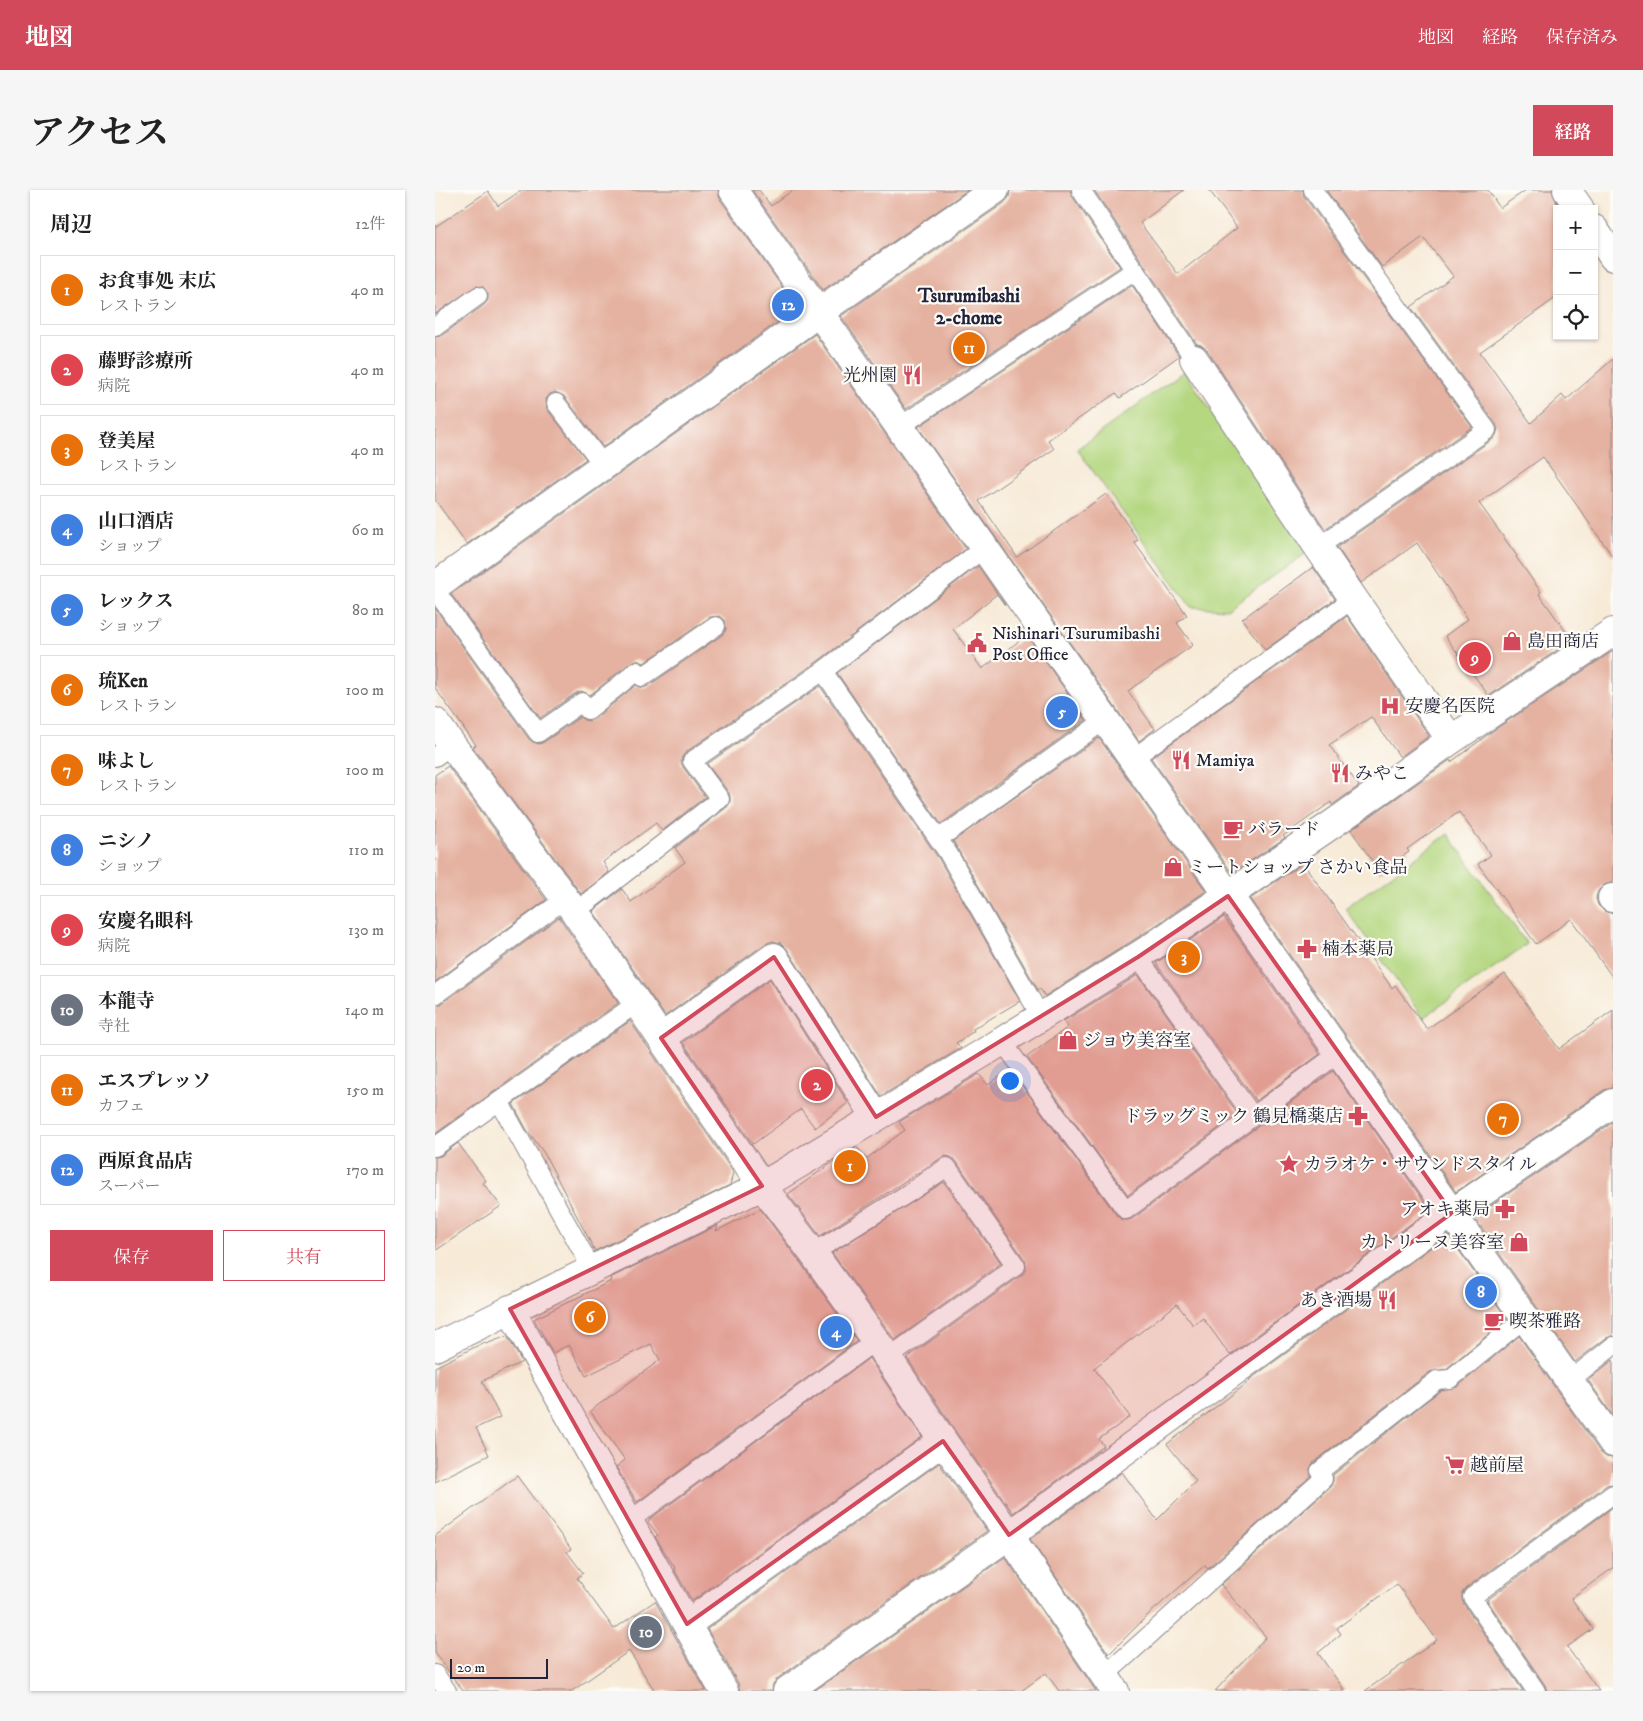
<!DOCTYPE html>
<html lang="ja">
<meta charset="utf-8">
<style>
:root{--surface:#fff;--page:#f6f6f6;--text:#222;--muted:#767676;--line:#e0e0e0;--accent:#d1495b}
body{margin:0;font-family:"IM FELL DW Pica","Noto Serif JP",serif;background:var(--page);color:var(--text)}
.controls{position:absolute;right:15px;top:15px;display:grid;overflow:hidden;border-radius:0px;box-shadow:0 1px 4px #0004}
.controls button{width:45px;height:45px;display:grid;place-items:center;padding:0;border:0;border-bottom:1px solid var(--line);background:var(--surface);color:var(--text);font:25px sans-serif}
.scale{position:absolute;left:15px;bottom:12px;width:98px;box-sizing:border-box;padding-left:5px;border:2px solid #22223b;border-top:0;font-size:14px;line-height:18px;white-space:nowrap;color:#22223b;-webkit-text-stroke:4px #fdfcf7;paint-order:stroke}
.you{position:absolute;left:574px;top:890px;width:18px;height:18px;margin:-12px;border:4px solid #fff;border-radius:50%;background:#1a73e8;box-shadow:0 0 0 8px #1a73e833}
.badge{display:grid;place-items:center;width:32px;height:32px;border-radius:50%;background:var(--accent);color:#fff;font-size:16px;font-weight:700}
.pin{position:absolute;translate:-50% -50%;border:2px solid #fff;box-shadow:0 1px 5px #0006}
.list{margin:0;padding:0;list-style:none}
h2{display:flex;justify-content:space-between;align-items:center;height:65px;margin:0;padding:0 20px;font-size:21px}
h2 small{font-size:16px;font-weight:400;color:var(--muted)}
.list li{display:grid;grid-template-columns:32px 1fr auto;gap:15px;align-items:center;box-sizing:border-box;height:70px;margin:0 10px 10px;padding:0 10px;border:1px solid var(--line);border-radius:0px}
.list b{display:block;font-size:19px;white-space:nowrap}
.list p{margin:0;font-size:16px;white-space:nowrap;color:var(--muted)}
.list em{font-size:16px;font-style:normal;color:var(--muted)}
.actions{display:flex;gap:10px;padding:15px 20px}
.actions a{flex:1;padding:11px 0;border:1px solid var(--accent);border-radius:0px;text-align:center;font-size:18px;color:var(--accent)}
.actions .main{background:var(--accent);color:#fff}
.icon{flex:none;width:28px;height:28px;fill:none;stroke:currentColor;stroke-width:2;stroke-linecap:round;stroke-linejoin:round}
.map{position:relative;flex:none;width:1178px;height:1501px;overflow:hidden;border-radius:0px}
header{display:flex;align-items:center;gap:30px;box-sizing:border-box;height:70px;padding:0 25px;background:var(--accent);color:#fff}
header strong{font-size:24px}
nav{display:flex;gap:28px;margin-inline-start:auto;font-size:18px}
.intro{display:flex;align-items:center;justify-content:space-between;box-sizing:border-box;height:120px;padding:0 30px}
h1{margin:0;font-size:35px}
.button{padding:12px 22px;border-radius:0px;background:var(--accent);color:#fff;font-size:18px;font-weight:700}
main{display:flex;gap:30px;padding:0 30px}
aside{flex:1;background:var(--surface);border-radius:0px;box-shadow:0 1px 4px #0004}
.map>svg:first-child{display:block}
.green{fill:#b4d780;stroke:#6b7c5e}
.building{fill:#e5b2a1}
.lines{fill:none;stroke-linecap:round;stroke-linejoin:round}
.lane-casing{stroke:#8c8689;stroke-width:20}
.street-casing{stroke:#8c8689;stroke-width:30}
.lane{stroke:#fff;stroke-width:18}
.street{stroke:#fff;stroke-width:28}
.marked{fill:#d1495b;fill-opacity:0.2;stroke:#d1495b;stroke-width:4;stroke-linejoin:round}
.labels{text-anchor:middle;stroke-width:4.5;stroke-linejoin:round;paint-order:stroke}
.poi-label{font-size:18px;fill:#22223b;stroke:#fdfcf7;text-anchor:start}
.neighbourhood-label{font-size:19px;font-weight:bold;fill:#22223b;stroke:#fdfcf7}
</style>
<header>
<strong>地図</strong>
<nav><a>地図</a><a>経路</a><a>保存済み</a></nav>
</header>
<div class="intro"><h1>アクセス</h1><a class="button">経路</a></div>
<main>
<aside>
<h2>周辺<small>12件</small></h2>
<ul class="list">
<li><span class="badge" style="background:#e8710a">1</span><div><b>お食事処 末広</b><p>レストラン</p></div><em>40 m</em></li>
<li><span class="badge" style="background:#e0444e">2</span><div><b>藤野診療所</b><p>病院</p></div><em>40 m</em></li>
<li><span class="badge" style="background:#e8710a">3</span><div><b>登美屋</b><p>レストラン</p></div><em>40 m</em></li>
<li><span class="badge" style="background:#3f7fe0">4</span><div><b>山口酒店</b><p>ショップ</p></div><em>60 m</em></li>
<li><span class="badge" style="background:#3f7fe0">5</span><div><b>レックス</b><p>ショップ</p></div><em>80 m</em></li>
<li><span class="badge" style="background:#e8710a">6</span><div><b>琉Ken</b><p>レストラン</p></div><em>100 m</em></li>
<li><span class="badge" style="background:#e8710a">7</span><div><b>味よし</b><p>レストラン</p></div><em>100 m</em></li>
<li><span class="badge" style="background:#3f7fe0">8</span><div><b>ニシノ</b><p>ショップ</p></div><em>110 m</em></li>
<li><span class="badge" style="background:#e0444e">9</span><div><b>安慶名眼科</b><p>病院</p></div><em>130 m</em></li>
<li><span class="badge" style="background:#6b7280">10</span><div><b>本龍寺</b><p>寺社</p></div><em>140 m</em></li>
<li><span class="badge" style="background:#e8710a">11</span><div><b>エスプレッソ</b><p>カフェ</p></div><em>150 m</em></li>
<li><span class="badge" style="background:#3f7fe0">12</span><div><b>西原食品店</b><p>スーパー</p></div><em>170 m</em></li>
</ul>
<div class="actions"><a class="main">保存</a><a>共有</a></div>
</aside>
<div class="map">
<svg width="1178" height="1501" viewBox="0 0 1178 1501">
<rect width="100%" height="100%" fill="#fdfcf7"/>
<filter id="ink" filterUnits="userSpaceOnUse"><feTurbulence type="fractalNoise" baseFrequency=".02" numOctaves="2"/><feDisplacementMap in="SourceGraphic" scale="10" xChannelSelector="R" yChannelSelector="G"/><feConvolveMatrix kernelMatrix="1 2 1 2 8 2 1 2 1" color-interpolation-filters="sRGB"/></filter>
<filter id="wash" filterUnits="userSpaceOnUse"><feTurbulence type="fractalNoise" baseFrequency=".0096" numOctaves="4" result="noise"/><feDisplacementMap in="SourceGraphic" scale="20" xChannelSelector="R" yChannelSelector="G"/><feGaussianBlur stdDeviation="1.12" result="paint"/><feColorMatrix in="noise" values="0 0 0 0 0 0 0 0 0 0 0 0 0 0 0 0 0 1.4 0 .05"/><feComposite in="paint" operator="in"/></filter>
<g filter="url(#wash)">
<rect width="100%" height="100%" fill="#f7ead7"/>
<!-- green -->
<path class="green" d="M 749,181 L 873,362 L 792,419 L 756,417 L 642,259 Z
M 1013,644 L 1092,754 L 988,828 L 910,718 Z"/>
<g id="blocks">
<!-- building -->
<path class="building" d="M 87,0 L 283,0 L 285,9 L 362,118 L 168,257 L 129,206 L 120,202 L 115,204 L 111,209 L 112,219 L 151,269 L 32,354 L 0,310 L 0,147 L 6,146 L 49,115 L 53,110 L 53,104 L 48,97 L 41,96 L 0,124 L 0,37 L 53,1 L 63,16 Z
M 317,0 L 324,0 L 336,16 L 358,0 L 533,0 L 388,100 Z
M 575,0 L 635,0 L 637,6 L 685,77 L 471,219 L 406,126 L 569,13 L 574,7 Z
M 659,0 L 749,0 L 705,33 L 743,84 L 802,38 L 774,0 L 868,0 L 869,6 L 1037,237 L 890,339 L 772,160 L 766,155 L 762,154 Z
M 891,0 L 1053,0 L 1065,18 L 1091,0 L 1117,0 L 1122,13 L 1122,107 L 1045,162 L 1096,233 L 1127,205 L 1131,210 L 1178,169 L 1178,367 L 1108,267 L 1044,313 L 1082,366 L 1081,367 L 1106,402 L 1104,404 L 1137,450 L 1054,506 L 1010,446 L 1033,429 L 982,353 L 926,393 L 902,357 L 1058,249 L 1061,245 L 1063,239 L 1061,234 L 976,117 L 1018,86 L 988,47 L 947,77 Z
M 697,95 L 744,166 L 685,208 L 681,203 L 613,250 L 619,259 L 544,311 L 582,367 L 671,304 L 703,350 L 699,352 L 752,425 L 742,433 L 758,455 L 693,501 L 720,539 L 704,551 L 483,237 Z
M 380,144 L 531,359 L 382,472 L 251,562 L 247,567 L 246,572 L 248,577 L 270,607 L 227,641 L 221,633 L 168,672 L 174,682 L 146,704 L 38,557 L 41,555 L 0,498 L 0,418 L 94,549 L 98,552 L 104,554 L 109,552 L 145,527 L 149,530 L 154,531 L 159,529 L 201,495 L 208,498 L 213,496 L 287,445 L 291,440 L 290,430 L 285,426 L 275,427 L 209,473 L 201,470 L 196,472 L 155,505 L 146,501 L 141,503 L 105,528 L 16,404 Z
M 543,376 L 570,415 L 562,404 L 518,439 L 547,479 L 592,445 L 651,530 L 506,634 L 402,483 Z
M 878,377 L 900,409 L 830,460 L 807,429 Z
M 912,426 L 994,546 L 965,567 L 936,527 L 894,555 L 924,596 L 897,615 L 896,612 L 848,646 L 850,648 L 797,683 L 716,568 Z
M 1178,461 L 1178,692 L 1169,695 L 1163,701 L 1161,708 L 1163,715 L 1169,721 L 1178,724 L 1178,788 L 1136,729 L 1101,754 L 1043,674 L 1056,665 L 1024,622 L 972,659 L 974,662 L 945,682 L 916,640 L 1015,570 L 1016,572 L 1059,540 Z
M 385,496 L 504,669 L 585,811 L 538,839 L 539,841 L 521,853 L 526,858 L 446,906 L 352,759 L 346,753 L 338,751 L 330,754 L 230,826 L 158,721 L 187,699 L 196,712 L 250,672 L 240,658 L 292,617 L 295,613 L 295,607 L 294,603 L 272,574 Z
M 664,548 L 771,701 L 705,746 L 610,806 L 605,799 L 603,800 L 518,651 Z
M 13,576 L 111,710 L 0,792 L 0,585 Z
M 868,673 L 957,798 L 960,795 L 992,839 L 1070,784 L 1124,859 L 1178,820 L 1178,898 L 1169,900 L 1021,1002 L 815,709 Z
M 124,727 L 183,813 L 0,944 L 0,815 L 6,814 Z
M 789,727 L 885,864 L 821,911 L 721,773 Z
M 703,785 L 803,924 L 693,1005 L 592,867 L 633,837 L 629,831 Z
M 335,789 L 413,913 L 380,938 L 366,919 L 318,954 L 248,852 Z
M 195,831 L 298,982 L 295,995 L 160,1061 L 109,963 L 92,940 L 78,914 Z
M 575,879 L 682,1026 L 687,1030 L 693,1030 L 697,1029 L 898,881 L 995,1020 L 795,1165 L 768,1128 L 758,1135 L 742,1114 L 659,1178 L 695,1227 L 664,1249 L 669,1256 L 578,1323 L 521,1242 L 472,1168 L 587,1085 L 591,1080 L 591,1075 L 590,1070 L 521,971 L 516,967 L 511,966 L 506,968 L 385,1046 L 353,1004 L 398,972 L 422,957 L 431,969 L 470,940 L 464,932 L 544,884 L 553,895 Z
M 1178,932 L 1178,1146 L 1171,1148 L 1140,1172 L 1039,1027 Z
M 23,953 L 51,991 L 48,993 L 66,1016 L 0,1061 L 0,967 L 6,966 Z
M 509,992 L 566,1073 L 460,1150 L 397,1063 Z
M 325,1019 L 365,1072 L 422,1151 L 202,1312 L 181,1277 L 190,1270 L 155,1221 L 225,1170 L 216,1154 L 151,1186 L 134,1155 L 118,1163 L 99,1129 L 176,1091 L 175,1088 L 283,1035 L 281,1041 Z
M 1013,1045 L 1072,1129 L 1011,1179 L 995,1182 L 878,1273 L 875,1279 L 876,1286 L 773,1378 L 770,1375 L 714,1424 L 674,1464 L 595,1349 L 687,1282 L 722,1330 L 761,1291 L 732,1254 L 815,1191 L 814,1190 Z
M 72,1146 L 87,1172 L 47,1191 L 65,1227 L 41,1238 L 54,1265 L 0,1292 L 0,1177 L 50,1152 L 51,1154 Z
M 1084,1146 L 1165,1262 L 1171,1267 L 1178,1268 L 1178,1294 L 1172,1295 L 1031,1398 L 1027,1403 L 1027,1408 L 1028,1413 L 1088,1501 L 930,1501 L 1002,1450 L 962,1394 L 902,1438 L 906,1444 L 883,1463 L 910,1501 L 780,1501 L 831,1447 L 786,1395 L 895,1297 L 898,1291 L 898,1285 L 1006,1200 L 1022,1197 Z
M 434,1168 L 487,1247 L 257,1411 L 239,1379 L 240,1378 L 220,1347 L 223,1345 L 213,1332 L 215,1329 Z
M 1178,1170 L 1178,1226 L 1153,1190 Z
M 504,1273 L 552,1341 L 343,1488 L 338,1494 L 337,1501 L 305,1501 L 303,1493 L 272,1439 Z
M 82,1286 L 136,1359 L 132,1362 L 148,1383 L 142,1388 L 179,1439 L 220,1411 L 271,1501 L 220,1501 L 194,1461 L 137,1501 L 28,1501 L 0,1463 L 0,1346 Z
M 1178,1317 L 1178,1378 L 1136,1408 L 1158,1439 L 1132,1457 L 1164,1501 L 1112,1501 L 1110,1495 L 1052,1410 Z
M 570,1367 L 661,1501 L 624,1501 L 611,1483 L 586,1501 L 379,1501 Z"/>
</g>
</g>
<g filter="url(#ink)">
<use href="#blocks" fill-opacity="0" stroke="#8c8689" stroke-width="1"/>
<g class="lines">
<defs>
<path id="lane" d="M 646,0 L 759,169
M 878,0 L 1052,240 L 883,357
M 0,137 L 43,106
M 121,213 L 169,276
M 464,237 L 700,80
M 0,400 L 103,543 L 147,512 L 153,520 L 202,481 L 207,487 L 281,436
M 388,481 L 513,663 L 606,827
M 0,567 L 17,555
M 697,569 L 919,408
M 503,648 L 518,639 L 670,530
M 140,722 L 285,609 L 257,571 L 388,481 L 549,358
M 703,767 L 818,926
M 0,805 L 130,709
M 567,851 L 691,1020 L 904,863
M 64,911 L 157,1079
M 0,957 L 202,813
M 378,1063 L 472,1004 L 512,977 L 581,1076 L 453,1168
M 1134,1191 L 1178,1156
M 194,1331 L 440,1151
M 0,1484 L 12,1501
M 669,1486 L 888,1289 L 885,1281 L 1002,1190 L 1015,1189 L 1090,1128
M 1101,1501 L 1037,1407 L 1178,1304"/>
<path id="street" d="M 298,0 L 1178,1253
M 1132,0 L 1145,19
M 1159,39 L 1178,67
M 759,169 L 883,357 L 1016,550
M 0,396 L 384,122 L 560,0
M 0,532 L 140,722 L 327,996 L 378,1063 L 453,1168 L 508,1251 L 574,1345 L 680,1501
M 1177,708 L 1178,708
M 226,848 L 339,767 L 441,927
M 75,1119 L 289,1501
M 0,1157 L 327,996 L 545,865 L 714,759 L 899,633 L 1016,550 L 1178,442
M 252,1434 L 508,1251
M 352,1501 L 574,1345 L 1017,1023 L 1178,913"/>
</defs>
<!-- lane casing -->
<use href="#lane" class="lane-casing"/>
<!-- street casing -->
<use href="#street" class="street-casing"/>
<!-- lane -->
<use href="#lane" class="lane"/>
<!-- street -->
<use href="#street" class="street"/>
</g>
</g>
<!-- marked area -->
<path class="marked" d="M 793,706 L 1017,1023 L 574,1345 L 508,1251 L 252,1434 L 75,1119 L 327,996 L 226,848 L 339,767 L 441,927 L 703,767 Z"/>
<!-- icons -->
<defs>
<symbol id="restaurant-bare" viewBox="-9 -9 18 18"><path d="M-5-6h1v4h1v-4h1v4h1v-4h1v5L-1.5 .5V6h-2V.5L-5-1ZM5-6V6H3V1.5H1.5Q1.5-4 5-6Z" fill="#d1495b" stroke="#fdfcf7" stroke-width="2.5" paint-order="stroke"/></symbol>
<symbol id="shop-bare" viewBox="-9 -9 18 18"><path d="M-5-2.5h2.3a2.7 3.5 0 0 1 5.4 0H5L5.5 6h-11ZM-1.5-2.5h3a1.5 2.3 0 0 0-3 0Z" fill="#d1495b" stroke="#fdfcf7" stroke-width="2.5" paint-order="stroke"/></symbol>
<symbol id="civic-bare" viewBox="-9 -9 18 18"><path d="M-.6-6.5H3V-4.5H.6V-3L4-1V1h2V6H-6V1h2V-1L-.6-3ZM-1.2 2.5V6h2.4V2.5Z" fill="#d1495b" stroke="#fdfcf7" stroke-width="2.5" paint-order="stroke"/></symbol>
<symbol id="hospital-bare" viewBox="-9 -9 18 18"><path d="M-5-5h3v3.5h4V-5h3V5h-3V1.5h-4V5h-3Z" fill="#d1495b" stroke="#fdfcf7" stroke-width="2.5" paint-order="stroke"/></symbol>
<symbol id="cafe-bare" viewBox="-9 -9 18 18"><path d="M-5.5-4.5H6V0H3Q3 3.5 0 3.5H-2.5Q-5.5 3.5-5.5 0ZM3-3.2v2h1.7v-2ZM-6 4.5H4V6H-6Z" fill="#d1495b" stroke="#fdfcf7" stroke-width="2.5" paint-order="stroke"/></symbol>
<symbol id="pharmacy-bare" viewBox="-9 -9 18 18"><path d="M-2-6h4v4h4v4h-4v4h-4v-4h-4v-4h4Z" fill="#d1495b" stroke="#fdfcf7" stroke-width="2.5" paint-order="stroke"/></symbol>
<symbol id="sight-bare" viewBox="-9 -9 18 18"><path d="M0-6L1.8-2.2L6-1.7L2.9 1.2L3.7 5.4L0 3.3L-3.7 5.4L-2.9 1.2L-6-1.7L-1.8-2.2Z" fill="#d1495b" stroke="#fdfcf7" stroke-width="2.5" paint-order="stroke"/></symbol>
<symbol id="supermarket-bare" viewBox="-9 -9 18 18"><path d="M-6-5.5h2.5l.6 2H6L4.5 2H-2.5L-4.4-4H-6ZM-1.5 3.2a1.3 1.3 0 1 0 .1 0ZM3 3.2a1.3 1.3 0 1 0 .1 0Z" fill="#d1495b" stroke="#fdfcf7" stroke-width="2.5" paint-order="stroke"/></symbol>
</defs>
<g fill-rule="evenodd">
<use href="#restaurant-bare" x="463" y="171" width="28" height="28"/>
<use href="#shop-bare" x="1063" y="437" width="28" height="28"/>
<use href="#civic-bare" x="528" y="439" width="28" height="28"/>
<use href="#hospital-bare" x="941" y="502" width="28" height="28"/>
<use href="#restaurant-bare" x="732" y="556" width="28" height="28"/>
<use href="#restaurant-bare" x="891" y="569" width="28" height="28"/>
<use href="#cafe-bare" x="784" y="625" width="28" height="28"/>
<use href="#shop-bare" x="724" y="663" width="28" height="28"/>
<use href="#pharmacy-bare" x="858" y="745" width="28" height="28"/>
<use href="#shop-bare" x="619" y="836" width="28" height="28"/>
<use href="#pharmacy-bare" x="909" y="912" width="28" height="28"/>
<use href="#sight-bare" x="840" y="960" width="28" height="28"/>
<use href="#pharmacy-bare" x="1056" y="1005" width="28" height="28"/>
<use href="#shop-bare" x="1070" y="1038" width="28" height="28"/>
<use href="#restaurant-bare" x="938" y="1096" width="28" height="28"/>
<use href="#cafe-bare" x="1045" y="1117" width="28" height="28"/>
<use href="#supermarket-bare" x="1006" y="1261" width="28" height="28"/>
</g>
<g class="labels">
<!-- poi labels -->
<g class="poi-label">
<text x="462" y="191" text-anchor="end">光州園</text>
<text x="557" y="449">Nishinari Tsurumibashi<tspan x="557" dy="21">Post Office</tspan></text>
<text x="1092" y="457">島田商店</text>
<text x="970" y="522">安慶名医院</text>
<text x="761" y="576">Mamiya</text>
<text x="920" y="589">みやこ</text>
<text x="813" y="645">バラード</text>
<text x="753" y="683">ミートショップ さかい食品</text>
<text x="887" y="765">楠本薬局</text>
<text x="648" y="856">ジョウ美容室</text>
<text x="908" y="932" text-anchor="end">ドラッグミック 鶴見橋薬店</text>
<text x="869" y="980">カラオケ・サウンドスタイル</text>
<text x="1055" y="1025" text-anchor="end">アオキ薬局</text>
<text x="1069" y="1058" text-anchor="end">カトリーヌ美容室</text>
<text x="937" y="1116" text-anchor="end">あき酒場</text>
<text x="1074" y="1137">喫茶雅路</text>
<text x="1035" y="1281">越前屋</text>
</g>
<!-- neighbourhood labels -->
<g class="neighbourhood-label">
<text x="534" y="112">Tsurumibashi<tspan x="534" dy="22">2-chome</tspan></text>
</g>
</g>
</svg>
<div class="controls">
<button>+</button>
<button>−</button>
<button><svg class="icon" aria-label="locate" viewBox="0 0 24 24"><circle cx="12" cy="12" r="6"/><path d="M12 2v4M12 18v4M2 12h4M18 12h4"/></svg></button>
</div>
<div class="scale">20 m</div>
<div class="you"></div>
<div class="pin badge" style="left:415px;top:976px;background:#e8710a">1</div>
<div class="pin badge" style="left:382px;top:895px;background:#e0444e">2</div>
<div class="pin badge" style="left:749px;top:767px;background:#e8710a">3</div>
<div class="pin badge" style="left:401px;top:1142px;background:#3f7fe0">4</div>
<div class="pin badge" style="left:627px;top:522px;background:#3f7fe0">5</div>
<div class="pin badge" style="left:155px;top:1127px;background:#e8710a">6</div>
<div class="pin badge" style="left:1068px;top:929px;background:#e8710a">7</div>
<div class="pin badge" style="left:1046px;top:1102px;background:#3f7fe0">8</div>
<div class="pin badge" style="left:1040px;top:468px;background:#e0444e">9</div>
<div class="pin badge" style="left:211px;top:1442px;background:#6b7280">10</div>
<div class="pin badge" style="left:534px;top:158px;background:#e8710a">11</div>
<div class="pin badge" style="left:353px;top:115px;background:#3f7fe0">12</div>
</div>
</main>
